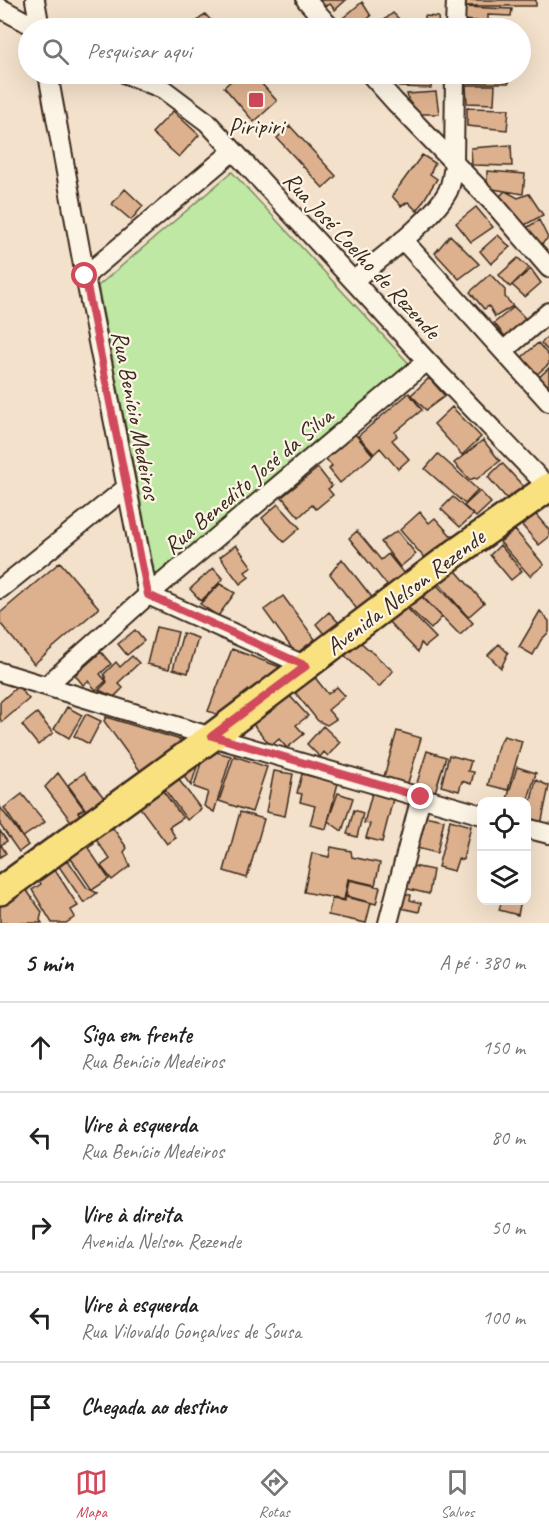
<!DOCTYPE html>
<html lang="pt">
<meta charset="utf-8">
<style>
:root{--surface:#fff;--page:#f2f2f2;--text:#222;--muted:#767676;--line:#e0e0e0;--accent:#d1495b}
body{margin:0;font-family:Caveat,sans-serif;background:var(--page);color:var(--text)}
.controls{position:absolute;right:18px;bottom:18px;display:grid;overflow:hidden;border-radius:12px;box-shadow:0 6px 24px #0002}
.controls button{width:54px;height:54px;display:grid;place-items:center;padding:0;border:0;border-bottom:2px solid var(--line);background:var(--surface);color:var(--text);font:30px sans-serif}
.stop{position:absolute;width:18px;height:18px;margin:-14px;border:4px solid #d1495b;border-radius:50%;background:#fff}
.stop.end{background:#d1495b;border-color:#fff;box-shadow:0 2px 6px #0008}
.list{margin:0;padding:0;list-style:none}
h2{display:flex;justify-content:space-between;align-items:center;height:78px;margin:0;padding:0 24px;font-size:26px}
h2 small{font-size:20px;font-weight:400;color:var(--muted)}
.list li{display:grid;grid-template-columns:39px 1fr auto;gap:18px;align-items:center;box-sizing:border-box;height:90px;padding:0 24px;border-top:2px solid var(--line)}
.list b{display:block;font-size:22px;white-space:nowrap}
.list p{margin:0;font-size:20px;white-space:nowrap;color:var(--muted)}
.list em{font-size:20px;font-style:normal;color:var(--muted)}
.icon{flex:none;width:33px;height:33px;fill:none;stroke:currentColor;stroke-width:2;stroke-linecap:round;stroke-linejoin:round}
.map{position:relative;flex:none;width:549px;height:923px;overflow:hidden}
.search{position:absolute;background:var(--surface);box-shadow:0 6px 24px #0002;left:18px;right:18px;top:18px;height:66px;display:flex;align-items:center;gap:15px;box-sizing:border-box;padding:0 21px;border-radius:33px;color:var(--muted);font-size:22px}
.sheet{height:528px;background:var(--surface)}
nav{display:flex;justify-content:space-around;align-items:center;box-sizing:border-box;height:84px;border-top:2px solid var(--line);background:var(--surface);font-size:16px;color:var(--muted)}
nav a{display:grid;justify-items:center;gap:3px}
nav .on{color:var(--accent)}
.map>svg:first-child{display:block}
.green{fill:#bfe8a4;stroke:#7d8961;stroke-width:1.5}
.building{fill:#ddb18e;stroke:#3b2a1e;stroke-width:1.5}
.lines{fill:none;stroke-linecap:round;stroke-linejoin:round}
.minor-casing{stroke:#3b2a1e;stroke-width:22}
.primary-casing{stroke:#3b2a1e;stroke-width:32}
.minor{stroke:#fcf5e5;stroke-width:18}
.primary{stroke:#fae180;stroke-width:27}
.route{stroke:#d1495b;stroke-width:8}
.poi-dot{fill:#d1495b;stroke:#fcf5e5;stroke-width:2}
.labels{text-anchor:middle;stroke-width:4.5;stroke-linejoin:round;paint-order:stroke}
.poi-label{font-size:24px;fill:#3b2a1e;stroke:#fcf5e5}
.street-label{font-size:24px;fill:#3b2a1e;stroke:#fcf5e5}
</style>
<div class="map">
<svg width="549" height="923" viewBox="0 0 549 923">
<rect width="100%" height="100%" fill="#f3e1cb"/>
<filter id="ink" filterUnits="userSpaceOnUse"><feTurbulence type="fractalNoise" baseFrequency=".0167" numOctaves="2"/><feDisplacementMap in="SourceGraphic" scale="12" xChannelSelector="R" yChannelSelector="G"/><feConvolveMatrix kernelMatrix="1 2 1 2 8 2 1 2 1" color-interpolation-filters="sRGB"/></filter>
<g filter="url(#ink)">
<!-- green -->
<path class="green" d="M 232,172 L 414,369 L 156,580 L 98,286 Z"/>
<!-- building -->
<path class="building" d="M 316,0 L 346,0 L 335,10 L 330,4 L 323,7 Z
M 462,0 L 536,0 L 536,6 L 463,6 Z
M 362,2 L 371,16 L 364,22 L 370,27 L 368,28 L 341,28 L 339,25 L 343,18 Z
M 462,7 L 512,9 L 511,16 L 488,15 L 488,22 L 463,20 Z
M 393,13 L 405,25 L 401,28 L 374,28 Z
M 205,14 L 218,28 L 195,28 L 192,26 Z
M 425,16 L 438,17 L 439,28 L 423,28 Z
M 462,22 L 489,23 L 489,28 L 462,28 Z
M 239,74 L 253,74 L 277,101 L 254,122 L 224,87 Z
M 400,74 L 432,74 L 431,88 L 399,87 Z
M 469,74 L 508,74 L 509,83 L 468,83 Z
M 466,85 L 495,85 L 494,104 L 467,103 Z
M 436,92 L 439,114 L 412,114 L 407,94 Z
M 467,108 L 509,109 L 507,130 L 467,126 Z
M 173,111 L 199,135 L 179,157 L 152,133 Z
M 290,126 L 336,176 L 323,188 L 277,138 Z
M 511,145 L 512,166 L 472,165 L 471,148 Z
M 422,155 L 435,163 L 430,174 L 437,179 L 417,211 L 408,202 L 401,206 L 392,196 Z
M 487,171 L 525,174 L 523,194 L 487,188 Z
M 125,189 L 143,206 L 131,220 L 112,204 Z
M 505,191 L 518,198 L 529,194 L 543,215 L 521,227 L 498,198 Z
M 476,207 L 493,227 L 471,242 L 456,223 Z
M 539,220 L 548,238 L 538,247 L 523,230 Z
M 450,235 L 479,264 L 459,279 L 435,253 Z
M 498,235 L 510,247 L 491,264 L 480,251 Z
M 518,258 L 529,268 L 510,287 L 499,275 Z
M 531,269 L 541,283 L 525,297 L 512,285 Z
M 490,274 L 505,290 L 505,297 L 513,306 L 495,317 L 489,306 L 484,309 L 470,292 Z
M 514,307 L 527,320 L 508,340 L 494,323 Z
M 549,335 L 549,352 L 541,343 Z
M 538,343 L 549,356 L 549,364 L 536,375 L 521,358 Z
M 549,368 L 549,394 L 536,380 Z
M 429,378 L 445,396 L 426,410 L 411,395 Z
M 409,393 L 422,410 L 395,432 L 397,436 L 392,440 L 409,459 L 398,469 L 380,448 L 374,454 L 358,436 Z
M 452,407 L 481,437 L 462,455 L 434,424 Z
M 355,434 L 373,455 L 340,483 L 329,469 L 332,466 L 326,459 Z
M 483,440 L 500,461 L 477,479 L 474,478 L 470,480 L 454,463 Z
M 438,454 L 478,490 L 465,504 L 425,469 Z
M 502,463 L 523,486 L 508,500 L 488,477 Z
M 318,468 L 332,486 L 328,489 L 333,495 L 316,509 L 312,505 L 299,517 L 282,497 Z
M 480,491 L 491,503 L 476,517 L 464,506 Z
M 453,497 L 473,515 L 460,527 L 441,509 Z
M 278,504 L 300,528 L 284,542 L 262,518 Z
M 533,511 L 549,530 L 549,537 L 539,545 L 520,523 Z
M 420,512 L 429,523 L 435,518 L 454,539 L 428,562 L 400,530 Z
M 515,530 L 544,565 L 530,576 L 500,542 Z
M 357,531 L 381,560 L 388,554 L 405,575 L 390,589 L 349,538 Z
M 397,531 L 416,554 L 400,567 L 381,542 Z
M 236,545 L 252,567 L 245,572 L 249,577 L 240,584 L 220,557 Z
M 500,545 L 522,571 L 511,580 L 490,555 Z
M 342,559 L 374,600 L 359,612 L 330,574 Z
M 60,562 L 99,608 L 34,664 L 0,623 L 0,613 Z
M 450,564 L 484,603 L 468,617 L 434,578 Z
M 213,568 L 223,579 L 201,601 L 190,589 Z
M 433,581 L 473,623 L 460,635 L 420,594 Z
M 220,584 L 235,593 L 218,616 L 200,604 Z
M 420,595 L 442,617 L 431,629 L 408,607 Z
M 283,596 L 315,639 L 296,654 L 264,610 Z
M 402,603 L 436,638 L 425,647 L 421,643 L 418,652 L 385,618 Z
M 540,611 L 549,621 L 549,632 L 541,640 L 533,655 L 519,647 Z
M 329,612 L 339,623 L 325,635 L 316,624 Z
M 156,627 L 178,632 L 169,669 L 147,664 Z
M 135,630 L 144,641 L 127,655 L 118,644 Z
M 183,633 L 198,638 L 188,673 L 173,669 Z
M 358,640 L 393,671 L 379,687 L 345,656 Z
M 499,644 L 508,653 L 501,668 L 488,655 Z
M 232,649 L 280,667 L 222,716 L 208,711 Z
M 101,652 L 111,664 L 100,674 L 106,681 L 96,690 L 88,681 L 83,685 L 75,675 Z
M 132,656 L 139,663 L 118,683 L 123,688 L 114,697 L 99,690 L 107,682 L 104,674 L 116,662 L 120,667 Z
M 313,675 L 328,694 L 337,687 L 345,696 L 328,710 L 336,719 L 327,725 L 318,721 L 294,691 Z
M 18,686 L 29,699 L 2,722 L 0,719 L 0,702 Z
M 289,695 L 308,716 L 296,725 L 304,734 L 287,748 L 279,739 L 271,746 L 252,723 Z
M 67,707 L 82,715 L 69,738 L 54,729 Z
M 37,713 L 53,733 L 38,745 L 22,725 Z
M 86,714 L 101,721 L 89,744 L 74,736 Z
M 106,717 L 184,741 L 141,772 L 104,721 Z
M 323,726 L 340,742 L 328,756 L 324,752 L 320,757 L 307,744 Z
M 397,731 L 421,738 L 407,786 L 383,780 Z
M 504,736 L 522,741 L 508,790 L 488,785 L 498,746 Z
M 205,749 L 231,756 L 214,812 L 204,806 L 208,792 L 194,787 Z
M 427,751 L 446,757 L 435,792 L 416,786 Z
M 201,754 L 191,786 L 179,770 Z
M 449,755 L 471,761 L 468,771 L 474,772 L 471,784 L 462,781 L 459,791 L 441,786 Z
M 234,756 L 267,767 L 252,812 L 219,801 Z
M 517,767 L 536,773 L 526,806 L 526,802 L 506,802 Z
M 274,771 L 293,774 L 285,816 L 266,812 Z
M 58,773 L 84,809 L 78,812 L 82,818 L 74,825 L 45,787 Z
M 84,773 L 105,799 L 88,813 L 68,785 Z
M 302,774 L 338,783 L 326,829 L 310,825 L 315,806 L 300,802 L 302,794 L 297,793 Z
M 176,776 L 201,809 L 187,820 L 162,786 Z
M 536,780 L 549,786 L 541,825 L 526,821 Z
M 160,787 L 183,818 L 169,827 L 176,838 L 167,844 L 138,805 Z
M 338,793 L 353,798 L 342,831 L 328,821 Z
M 372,793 L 393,799 L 382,842 L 366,838 L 370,824 L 364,823 Z
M 22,794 L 45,822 L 23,837 L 4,808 Z
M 0,807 L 28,845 L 19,852 L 0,825 Z
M 354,810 L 363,813 L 357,837 L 347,834 Z
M 240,812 L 264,819 L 247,878 L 224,871 Z
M 424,816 L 444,820 L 437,853 L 417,848 Z
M 450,820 L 471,826 L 463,860 L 458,859 L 454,871 L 438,867 Z
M 110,824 L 127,848 L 124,852 L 130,866 L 112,880 L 101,866 L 110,859 L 94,837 Z
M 0,831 L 7,841 L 1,845 L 6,853 L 0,857 Z
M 90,838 L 94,844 L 88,848 L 109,879 L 92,890 L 68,854 Z
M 331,847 L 351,851 L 352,857 L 380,863 L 375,885 L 348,879 L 344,900 L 304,892 L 312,853 L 329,857 Z
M 67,859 L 87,888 L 97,893 L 84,903 L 58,865 Z
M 408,865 L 433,870 L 429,894 L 404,888 Z
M 55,870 L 78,906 L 71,910 L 75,917 L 66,923 L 52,923 L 32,890 L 41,884 L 39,880 Z
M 349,880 L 380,887 L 376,904 L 346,896 Z
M 25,888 L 42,912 L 40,920 L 42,923 L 0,923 L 0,906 Z
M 405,894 L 411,895 L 410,900 L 421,903 L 419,912 L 401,908 Z
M 345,897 L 371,903 L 366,923 L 328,915 L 332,899 L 345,901 Z
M 502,900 L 521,900 L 518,915 L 499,910 Z"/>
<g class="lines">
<defs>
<path id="minor" d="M 35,0 L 40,28
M 306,0 L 331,28
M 0,8 L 37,28
M 455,28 L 456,0
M 48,74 L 85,276 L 148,595 L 306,666
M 126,74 L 163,89 L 207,122 L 427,361 L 549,488
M 370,74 L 395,102 L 494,204 L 549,268
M 403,240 L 549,402
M 85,276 L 233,151
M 354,280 C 381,258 432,221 448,191 C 452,182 453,173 454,164 L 455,74
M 503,351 L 549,312
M 0,589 L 126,488
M 0,672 L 212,737 L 482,815
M 46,686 L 148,595 L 427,361
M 526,828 L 549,834
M 388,923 L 421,797"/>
<path id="primary" d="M 0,891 L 212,737 L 450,557 L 549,487"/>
</defs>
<!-- minor casing -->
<use href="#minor" class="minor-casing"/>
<!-- primary casing -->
<use href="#primary" class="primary-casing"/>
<!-- minor -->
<use href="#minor" class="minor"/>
<!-- primary -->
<use href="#primary" class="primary"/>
</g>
</g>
<g class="lines" filter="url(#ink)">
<!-- route -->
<path class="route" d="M 85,276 L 148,595 L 306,666 L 212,736 L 421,797"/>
</g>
<!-- markers -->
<rect class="poi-dot" x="248" y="92" width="16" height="16" rx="3"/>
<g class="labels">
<!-- poi labels -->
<g class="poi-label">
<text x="256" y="134">Piripiri</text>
</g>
<!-- street labels -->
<g class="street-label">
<text transform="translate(362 255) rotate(47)" y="8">Rua José Coelho de Rezende</text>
<text transform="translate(136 415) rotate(79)" y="8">Rua Benício Medeiros</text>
<text transform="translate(248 481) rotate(-40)" y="8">Rua Benedito José da Silva</text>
<text transform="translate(405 592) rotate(-37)" y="8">Avenida Nelson Rezende</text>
</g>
</g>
</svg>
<div class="controls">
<button><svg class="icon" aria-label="locate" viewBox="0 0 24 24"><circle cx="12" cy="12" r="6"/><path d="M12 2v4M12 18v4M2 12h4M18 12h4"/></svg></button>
<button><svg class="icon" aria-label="layers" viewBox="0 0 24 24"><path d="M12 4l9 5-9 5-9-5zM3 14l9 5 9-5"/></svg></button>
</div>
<div class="stop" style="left:85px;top:276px"></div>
<div class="stop end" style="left:421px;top:797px"></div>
<div class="search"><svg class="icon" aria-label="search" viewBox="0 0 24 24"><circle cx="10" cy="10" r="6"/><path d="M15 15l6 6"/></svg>Pesquisar aqui</div>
</div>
<section class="sheet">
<h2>5 min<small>A pé · 380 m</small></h2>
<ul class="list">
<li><svg class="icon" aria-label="ahead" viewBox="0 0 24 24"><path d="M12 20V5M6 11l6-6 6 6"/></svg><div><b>Siga em frente</b><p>Rua Benício Medeiros</p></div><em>150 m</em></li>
<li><svg class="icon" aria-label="left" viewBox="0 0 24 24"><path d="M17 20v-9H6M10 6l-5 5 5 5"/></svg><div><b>Vire à esquerda</b><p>Rua Benício Medeiros</p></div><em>80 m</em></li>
<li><svg class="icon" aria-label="right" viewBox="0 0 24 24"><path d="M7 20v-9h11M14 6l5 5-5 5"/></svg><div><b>Vire à direita</b><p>Avenida Nelson Rezende</p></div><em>50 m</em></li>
<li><svg class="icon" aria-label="left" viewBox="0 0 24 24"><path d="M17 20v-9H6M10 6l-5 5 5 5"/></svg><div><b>Vire à esquerda</b><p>Rua Vilovaldo Gonçalves de Sousa</p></div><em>100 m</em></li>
<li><svg class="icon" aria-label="arrive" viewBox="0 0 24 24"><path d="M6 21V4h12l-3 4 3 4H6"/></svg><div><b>Chegada ao destino</b></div></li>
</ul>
</section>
<nav>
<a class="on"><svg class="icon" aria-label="map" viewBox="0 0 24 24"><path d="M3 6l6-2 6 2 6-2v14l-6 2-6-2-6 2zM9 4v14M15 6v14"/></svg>Mapa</a>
<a><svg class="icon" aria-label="directions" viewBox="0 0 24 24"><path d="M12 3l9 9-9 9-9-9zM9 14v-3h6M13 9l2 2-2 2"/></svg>Rotas</a>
<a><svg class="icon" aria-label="saved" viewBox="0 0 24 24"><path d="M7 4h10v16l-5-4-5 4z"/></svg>Salvos</a>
</nav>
